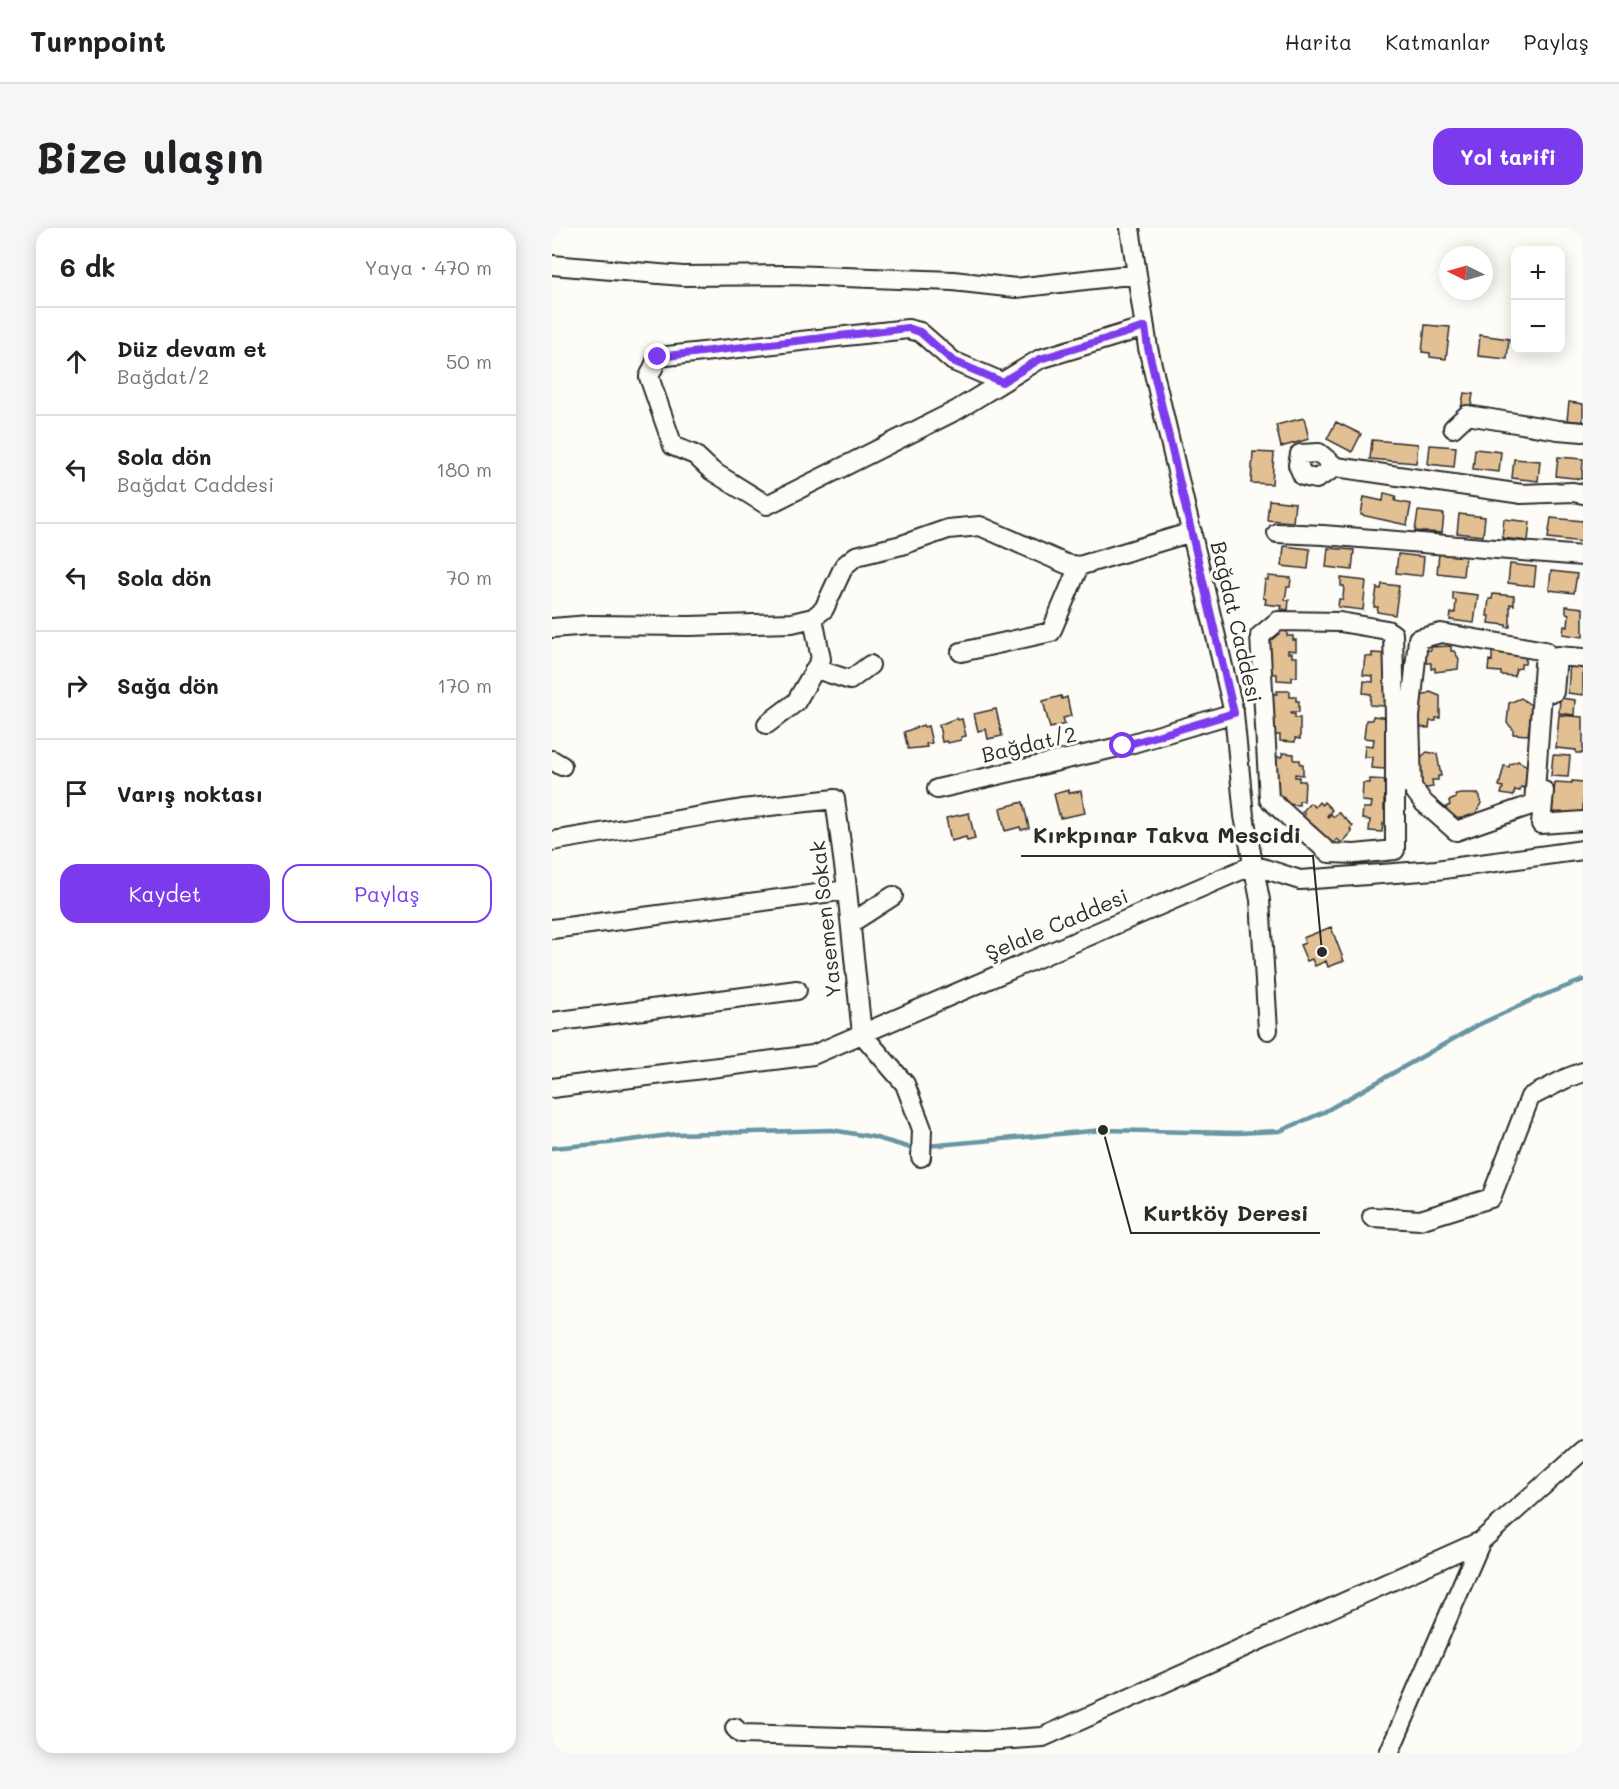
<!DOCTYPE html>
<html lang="tr">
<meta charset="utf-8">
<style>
:root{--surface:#fff;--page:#f6f6f6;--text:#202124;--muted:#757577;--line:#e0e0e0;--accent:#7c3aed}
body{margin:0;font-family:Mali,sans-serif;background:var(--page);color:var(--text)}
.controls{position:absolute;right:18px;top:18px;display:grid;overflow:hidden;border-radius:12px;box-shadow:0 3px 15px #0003}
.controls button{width:54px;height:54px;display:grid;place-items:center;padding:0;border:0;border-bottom:2px solid var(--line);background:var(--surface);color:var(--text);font:30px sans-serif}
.compass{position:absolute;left:887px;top:18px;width:54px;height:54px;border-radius:50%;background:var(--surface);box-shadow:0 3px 15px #0003;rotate:275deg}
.stop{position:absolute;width:18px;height:18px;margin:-14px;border:4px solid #7c3aed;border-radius:50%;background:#fff}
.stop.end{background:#7c3aed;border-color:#fff;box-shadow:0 2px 6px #0008}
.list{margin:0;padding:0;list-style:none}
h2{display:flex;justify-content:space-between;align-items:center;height:78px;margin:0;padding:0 24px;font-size:26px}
h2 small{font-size:20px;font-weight:400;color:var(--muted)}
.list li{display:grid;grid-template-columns:39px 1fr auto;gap:18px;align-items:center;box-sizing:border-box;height:108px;padding:0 24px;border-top:2px solid var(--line)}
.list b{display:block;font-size:22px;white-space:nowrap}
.list p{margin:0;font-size:20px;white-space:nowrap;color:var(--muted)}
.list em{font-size:20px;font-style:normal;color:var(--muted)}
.actions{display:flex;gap:12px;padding:18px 24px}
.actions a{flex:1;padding:14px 0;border:2px solid var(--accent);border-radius:18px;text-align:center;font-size:21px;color:var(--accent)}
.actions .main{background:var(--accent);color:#fff}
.icon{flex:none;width:33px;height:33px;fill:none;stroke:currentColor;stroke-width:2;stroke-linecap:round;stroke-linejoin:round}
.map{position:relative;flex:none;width:1031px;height:1525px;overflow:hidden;border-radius:18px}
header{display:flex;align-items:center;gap:36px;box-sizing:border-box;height:84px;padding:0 30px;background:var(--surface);border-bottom:2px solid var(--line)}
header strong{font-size:28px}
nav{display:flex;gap:33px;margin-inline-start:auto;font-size:21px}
.intro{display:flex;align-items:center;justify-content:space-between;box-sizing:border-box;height:144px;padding:0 36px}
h1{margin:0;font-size:42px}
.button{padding:15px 27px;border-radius:18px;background:var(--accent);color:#fff;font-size:21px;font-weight:700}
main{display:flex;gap:36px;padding:0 36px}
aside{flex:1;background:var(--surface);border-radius:18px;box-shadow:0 3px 15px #0003}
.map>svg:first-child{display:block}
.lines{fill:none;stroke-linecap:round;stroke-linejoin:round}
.stream{stroke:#6896a2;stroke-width:4.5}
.building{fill:#e3c094;stroke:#2b2b2b;stroke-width:1.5}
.minor-casing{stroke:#2b2b2b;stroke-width:22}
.minor{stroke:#fdfcf7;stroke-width:18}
.route{stroke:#7c3aed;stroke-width:8}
.labels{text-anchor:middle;stroke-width:6;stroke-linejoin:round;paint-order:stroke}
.street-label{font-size:21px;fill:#2b2b2b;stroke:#fdfcf7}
.leader{fill:none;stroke:#2b2b2b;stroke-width:2}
.callout-dot{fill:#2b2b2b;stroke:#fdfcf7;stroke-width:2}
.callout-label{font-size:22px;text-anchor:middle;font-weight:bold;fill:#2b2b2b;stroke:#fdfcf7;stroke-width:6;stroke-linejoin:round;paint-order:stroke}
</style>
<header>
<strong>Turnpoint</strong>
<nav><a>Harita</a><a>Katmanlar</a><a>Paylaş</a></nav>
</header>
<div class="intro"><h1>Bize ulaşın</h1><a class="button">Yol tarifi</a></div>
<main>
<aside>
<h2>6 dk<small>Yaya · 470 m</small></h2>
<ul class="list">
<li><svg class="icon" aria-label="ahead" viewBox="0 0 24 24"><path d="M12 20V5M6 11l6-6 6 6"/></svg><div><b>Düz devam et</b><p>Bağdat/2</p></div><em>50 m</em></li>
<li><svg class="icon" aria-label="left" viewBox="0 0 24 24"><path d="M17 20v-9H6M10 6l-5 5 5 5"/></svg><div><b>Sola dön</b><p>Bağdat Caddesi</p></div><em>180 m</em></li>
<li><svg class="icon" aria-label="left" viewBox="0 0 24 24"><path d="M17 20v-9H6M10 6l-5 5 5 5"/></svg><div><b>Sola dön</b></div><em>70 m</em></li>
<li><svg class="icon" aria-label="right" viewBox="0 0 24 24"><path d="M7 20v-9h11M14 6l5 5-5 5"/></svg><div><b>Sağa dön</b></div><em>170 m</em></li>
<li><svg class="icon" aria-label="arrive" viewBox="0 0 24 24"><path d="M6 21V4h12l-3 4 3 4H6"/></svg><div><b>Varış noktası</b></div></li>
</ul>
<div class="actions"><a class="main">Kaydet</a><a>Paylaş</a></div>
</aside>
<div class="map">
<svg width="1031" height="1525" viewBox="0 0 1031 1525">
<rect width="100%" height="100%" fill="#fdfcf7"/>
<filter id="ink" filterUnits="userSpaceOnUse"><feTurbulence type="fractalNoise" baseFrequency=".0167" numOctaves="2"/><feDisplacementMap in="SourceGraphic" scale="12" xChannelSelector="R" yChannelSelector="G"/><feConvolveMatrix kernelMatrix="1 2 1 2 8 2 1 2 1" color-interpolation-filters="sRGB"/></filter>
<g filter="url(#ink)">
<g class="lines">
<!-- stream -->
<path class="stream" d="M 375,918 L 551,902 L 685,905 L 728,903 L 772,884 L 926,797 L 982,771 L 1031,752
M 0,920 L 56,915 L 125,906 L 280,902 L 321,909 L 359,920 L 366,919"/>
</g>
<!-- building -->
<path class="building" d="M 873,97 L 898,99 L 894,131 L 878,129 L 878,125 L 870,124 Z
M 928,107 L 957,111 L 955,131 L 926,128 Z
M 912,165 L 921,166 L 918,183 L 909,181 Z
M 1017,174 L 1031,176 L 1031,194 L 1015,192 Z
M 752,190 L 757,211 L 729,219 L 724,197 Z
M 784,194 L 809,206 L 800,224 L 775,211 Z
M 820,212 L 866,216 L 864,235 L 818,231 Z
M 878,217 L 904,219 L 902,239 L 876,236 Z
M 923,221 L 949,224 L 947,244 L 921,241 Z
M 701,224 L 722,225 L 720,256 L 699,255 Z
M 1006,229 L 1031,231 L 1030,251 L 1004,248 Z
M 962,231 L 988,233 L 986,253 L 960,250 Z
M 832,265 L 844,268 L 843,273 L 859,276 L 855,297 L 809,287 L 812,269 L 831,273 Z
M 717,272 L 743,275 L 741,294 L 715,292 Z
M 866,283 L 892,286 L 890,305 L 863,303 Z
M 907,286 L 933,289 L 931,308 L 905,305 Z
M 999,290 L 1031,293 L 1031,314 L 996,310 Z
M 952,291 L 978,294 L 976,313 L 950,310 Z
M 732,318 L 758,321 L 756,341 L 730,338 Z
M 776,320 L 802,322 L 800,342 L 774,339 Z
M 846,326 L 872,329 L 870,348 L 844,345 Z
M 887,326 L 913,328 L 911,348 L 885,345 Z
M 958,336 L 984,339 L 982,358 L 956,355 Z
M 999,343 L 1025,346 L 1022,365 L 997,362 Z
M 716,348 L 739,350 L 738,359 L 735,359 L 733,372 L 737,372 L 736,382 L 729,381 L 730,378 L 713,376 L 714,371 L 711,370 L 713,352 L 716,352 Z
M 789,350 L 814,353 L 811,382 L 786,379 L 787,371 L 791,371 L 792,358 L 789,358 Z
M 830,356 L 847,358 L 843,387 L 825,384 L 826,379 L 822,379 L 825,360 L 829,361 Z
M 901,364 L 926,367 L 922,395 L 898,392 L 899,385 L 903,385 L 904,372 L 901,372 Z
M 941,366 L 962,368 L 962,377 L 958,376 L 958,399 L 954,399 L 954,397 L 937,395 L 938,388 L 935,388 L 937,371 L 940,371 Z
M 1014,378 L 1031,380 L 1031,409 L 1011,406 L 1012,398 L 1016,399 L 1017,386 L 1014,385 Z
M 722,401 L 735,402 L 735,408 L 741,408 L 741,412 L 744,412 L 744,423 L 736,422 L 736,425 L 740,425 L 740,429 L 745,429 L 745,449 L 740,449 L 740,453 L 725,452 L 725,446 L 713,445 L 716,405 Z
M 899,418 L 899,423 L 902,423 L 907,431 L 906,441 L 883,444 L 883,440 L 879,441 L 879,435 L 872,435 L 871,423 L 879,422 L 879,419 Z
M 944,422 L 947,425 L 974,428 L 973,436 L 969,436 L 969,440 L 964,441 L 962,448 L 949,447 L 949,444 L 936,443 L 937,432 L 940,433 L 940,425 Z
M 820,425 L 837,426 L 833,456 L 840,456 L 839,469 L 833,469 L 832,478 L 818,477 L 819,466 L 811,465 L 812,453 L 821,454 L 821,448 L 811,447 L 813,428 L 820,429 Z
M 1018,433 L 1031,435 L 1031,467 L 1016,465 Z
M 725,463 L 738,463 L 738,469 L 744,469 L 744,473 L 747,473 L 747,484 L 739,484 L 739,486 L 743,486 L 743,490 L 748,490 L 748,511 L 743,510 L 743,514 L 728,513 L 728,507 L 716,507 L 719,466 L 725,466 Z
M 878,464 L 888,468 L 888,490 L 884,490 L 884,493 L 878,493 L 877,500 L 865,499 L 865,471 L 870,471 L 870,468 Z
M 509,468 L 510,471 L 515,469 L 519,488 L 511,490 L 513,496 L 498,500 L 491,473 Z
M 969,470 L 980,478 L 976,507 L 961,506 L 961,501 L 955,495 L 957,475 Z
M 1008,470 L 1023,472 L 1022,487 L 1007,485 Z
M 444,481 L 450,508 L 436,511 L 434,501 L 426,503 L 422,486 Z
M 1007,487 L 1031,489 L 1031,525 L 1024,525 L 1024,522 L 1004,520 Z
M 821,488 L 837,490 L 833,519 L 841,520 L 840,533 L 833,532 L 833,541 L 819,540 L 820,529 L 812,529 L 813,517 L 821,518 L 822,511 L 812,510 L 814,492 L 820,492 Z
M 405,490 L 406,492 L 410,491 L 414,508 L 409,509 L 409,512 L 396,515 L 395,513 L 390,514 L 387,497 Z
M 371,497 L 372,499 L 376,498 L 380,515 L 374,516 L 375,519 L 356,521 L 352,504 Z
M 875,524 L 885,526 L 889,548 L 886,548 L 886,552 L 880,552 L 881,559 L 869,561 L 868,530 Z
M 730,525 L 742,526 L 742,532 L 748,532 L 748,536 L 751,536 L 751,547 L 743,546 L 743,549 L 747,549 L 747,553 L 753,553 L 752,573 L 747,573 L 747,577 L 732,576 L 732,570 L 720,569 L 724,529 L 730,529 Z
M 1001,527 L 1018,528 L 1016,549 L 999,548 Z
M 966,533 L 975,538 L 973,560 L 969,559 L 968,563 L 963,562 L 961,568 L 949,566 L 951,559 L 947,558 L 952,538 L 957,539 L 958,536 Z
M 818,551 L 835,552 L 838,572 L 832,572 L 832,582 L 839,583 L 838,596 L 831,595 L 830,604 L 817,603 L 818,592 L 810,591 L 811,580 L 819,580 L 820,574 L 810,573 L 811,555 L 818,555 Z
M 1020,553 L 1031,554 L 1031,586 L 1000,584 L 1003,554 L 1020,555 Z
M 517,562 L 517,565 L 529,563 L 533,585 L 508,590 L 502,566 Z
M 910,566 L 926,566 L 928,568 L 929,575 L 925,583 L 927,587 L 909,593 L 908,590 L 897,593 L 894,579 L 898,577 L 897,573 L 904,570 L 903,567 Z
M 471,574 L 477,600 L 469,602 L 468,599 L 453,603 L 448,580 Z
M 767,574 L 770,577 L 772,574 L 780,582 L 775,588 L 776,589 L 779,586 L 782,589 L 786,584 L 801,598 L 798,601 L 800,604 L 790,615 L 785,611 L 777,620 L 749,591 L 753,586 L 750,584 L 758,575 L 763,579 Z
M 417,585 L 423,611 L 415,613 L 414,609 L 399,613 L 394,590 Z
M 779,699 L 792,733 L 776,739 L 774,733 L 763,738 L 760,731 L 755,733 L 748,717 L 753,715 L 751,710 Z"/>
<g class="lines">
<defs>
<path id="minor" d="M 578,0 L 596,120 L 682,485 L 692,588 L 708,672 L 716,802
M 0,37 L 131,48 L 238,47 L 401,53 L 464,60 L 585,46
M 450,154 L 401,133 L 368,104 L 356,101 L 106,129 L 97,149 L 121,218 L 143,227 L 160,243 L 215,277 L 405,182 L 488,131 L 593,99
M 901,200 L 915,187 L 1006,202 L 1031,204
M 784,239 L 764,251 L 751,248 L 746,237 L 748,226 L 767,225 L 784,239 L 970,266 L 1021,264 L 1031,266
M 725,305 L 771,307 L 1031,328
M 726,393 L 788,394 L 835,402 L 841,406 L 843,488 L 843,622 L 803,626 L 777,625 L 717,571 L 708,408 Z
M 0,400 L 37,397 L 138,398 L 240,395 L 261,390 L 272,381 L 292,338 L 304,328 L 350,317 L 396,301 L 428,298 L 514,336 L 527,338 L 640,304
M 889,405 L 993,423 L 982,576 L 904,603 L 872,575 L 860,559 L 858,489 L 866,411 Z
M 409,424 L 499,404 L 527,338
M 264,441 L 298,452 L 318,437
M 1002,464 L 1005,428 L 1031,430
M 215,496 L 244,474 L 269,431 L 261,390
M 0,532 L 10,538
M 385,561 L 571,518 L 682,485
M 992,563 L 989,596 L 1031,593
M 0,613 L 190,581 L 283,571 L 294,652 L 310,806 L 353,856 L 370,901 L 369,929
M 299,695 L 341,668
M 0,701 L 295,662
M 0,794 L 245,762
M 0,860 L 261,827 L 701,637 L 748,652 L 884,642 L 1031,622
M 820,989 L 868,992 L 939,970 L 978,869 L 1015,850 L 1031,844
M 183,1500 L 189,1506 L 432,1513 L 491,1509 L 929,1313
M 837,1525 L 929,1313 L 1031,1222"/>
</defs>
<!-- minor casing -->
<use href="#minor" class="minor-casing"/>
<!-- minor -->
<use href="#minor" class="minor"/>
</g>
</g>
<g class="lines" filter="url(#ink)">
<!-- route -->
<path class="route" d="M 106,129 L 356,100 L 368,104 L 401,133 L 450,154 L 488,131 L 593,99 L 596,120 L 682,485 L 571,518"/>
</g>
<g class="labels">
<!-- street labels -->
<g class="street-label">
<text transform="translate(684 394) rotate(77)" y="7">Bağdat Caddesi</text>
<text transform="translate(477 517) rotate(-13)" y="7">Bağdat/2</text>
<text transform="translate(274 691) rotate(-96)" y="7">Yasemen Sokak</text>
<text transform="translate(505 697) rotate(-23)" y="7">Şelale Caddesi</text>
</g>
</g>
<!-- callouts -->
<path class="leader" d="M770 724L761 628H469M551 902L579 1005H768"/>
<g class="callout-dot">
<circle cx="770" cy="724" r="6"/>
<circle cx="551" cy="902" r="6"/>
</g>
<g class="callout-label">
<text x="615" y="615">Kırkpınar Takva Mescidi</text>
<text x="674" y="993">Kurtköy Deresi</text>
</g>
</svg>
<div class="controls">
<button>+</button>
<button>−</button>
</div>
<svg class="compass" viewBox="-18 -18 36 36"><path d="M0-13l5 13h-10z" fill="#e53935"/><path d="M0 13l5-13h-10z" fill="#757577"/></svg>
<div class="stop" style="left:571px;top:518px"></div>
<div class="stop end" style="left:106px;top:129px"></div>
</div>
</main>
